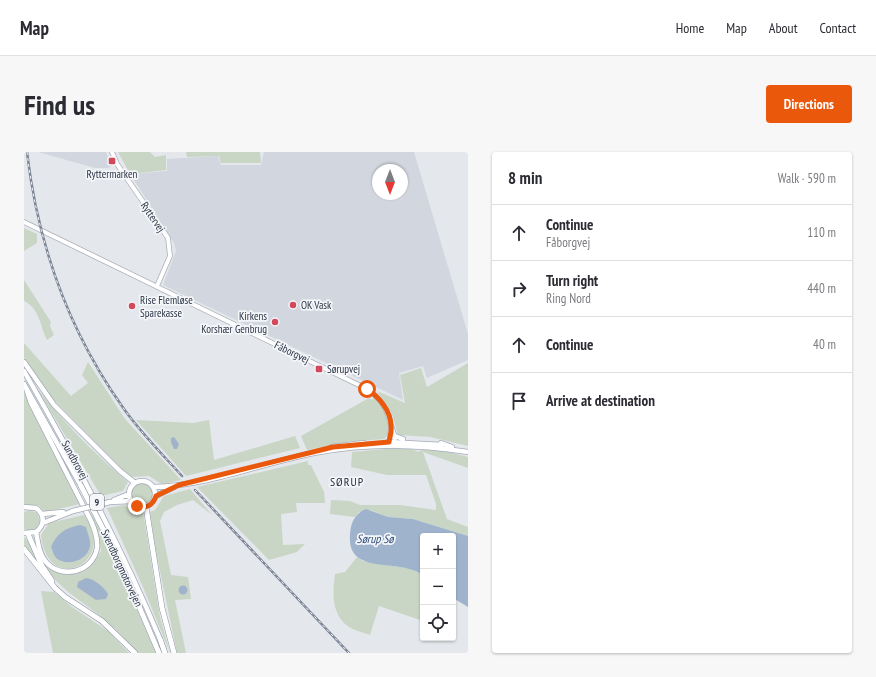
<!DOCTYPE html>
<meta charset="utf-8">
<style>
:root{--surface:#fff;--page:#f7f7f7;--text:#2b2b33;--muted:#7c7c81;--line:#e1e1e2;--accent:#ea580c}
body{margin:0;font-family:"PT Sans Narrow",sans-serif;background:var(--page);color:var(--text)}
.controls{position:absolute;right:12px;bottom:12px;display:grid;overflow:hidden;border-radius:4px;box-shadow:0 1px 3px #0004}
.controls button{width:36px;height:36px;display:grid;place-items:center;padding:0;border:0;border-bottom:1px solid var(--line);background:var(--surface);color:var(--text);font:20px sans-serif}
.compass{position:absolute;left:348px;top:12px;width:36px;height:36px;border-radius:50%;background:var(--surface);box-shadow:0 1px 3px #0004;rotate:180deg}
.stop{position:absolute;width:12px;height:12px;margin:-9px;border:3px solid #ea580c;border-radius:50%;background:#fff}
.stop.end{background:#ea580c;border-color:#fff;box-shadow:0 1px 4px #0008}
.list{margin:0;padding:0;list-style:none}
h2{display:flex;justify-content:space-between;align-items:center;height:52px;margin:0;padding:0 16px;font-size:17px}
h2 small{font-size:13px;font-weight:400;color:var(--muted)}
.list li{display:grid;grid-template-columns:26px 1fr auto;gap:12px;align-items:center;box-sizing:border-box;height:56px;padding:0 16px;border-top:1px solid var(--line)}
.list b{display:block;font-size:15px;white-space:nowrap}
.list p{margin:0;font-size:13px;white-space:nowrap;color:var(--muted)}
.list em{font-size:13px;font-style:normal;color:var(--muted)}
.icon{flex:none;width:22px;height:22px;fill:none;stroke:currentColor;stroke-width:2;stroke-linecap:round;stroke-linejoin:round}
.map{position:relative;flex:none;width:444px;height:501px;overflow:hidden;border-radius:4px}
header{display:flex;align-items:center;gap:24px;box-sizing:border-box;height:56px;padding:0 20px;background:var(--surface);border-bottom:1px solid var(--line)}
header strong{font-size:19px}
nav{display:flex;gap:22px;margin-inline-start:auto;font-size:14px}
.intro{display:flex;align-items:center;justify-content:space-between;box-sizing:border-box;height:96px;padding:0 24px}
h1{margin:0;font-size:28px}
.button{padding:10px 18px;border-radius:4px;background:var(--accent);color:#fff;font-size:14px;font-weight:700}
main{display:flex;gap:24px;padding:0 24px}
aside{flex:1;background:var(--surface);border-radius:4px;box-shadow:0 1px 3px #0004}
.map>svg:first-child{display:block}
.built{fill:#d2d6de;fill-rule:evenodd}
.green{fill:#c9d6c5}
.water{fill:#9fb4cc}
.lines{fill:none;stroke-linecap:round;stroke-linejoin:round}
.secondary-casing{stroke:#a9aeb7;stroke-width:5.5}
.primary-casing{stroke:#a3abb8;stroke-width:6}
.highway-casing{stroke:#8b94a3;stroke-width:6}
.secondary{stroke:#fff;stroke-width:4}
.primary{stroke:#fff;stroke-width:4.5}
.highway{stroke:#fff;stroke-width:5}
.rail-casing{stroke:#7d8696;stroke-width:2.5}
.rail{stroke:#f4f6f9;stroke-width:1;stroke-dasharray:3;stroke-linecap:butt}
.primary-bridge-casing{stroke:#a3abb8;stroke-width:6;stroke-linecap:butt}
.primary-bridge{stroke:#fff;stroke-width:4.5}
.route{stroke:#ea580c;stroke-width:5}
.poi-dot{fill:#d1495b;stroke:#f4f6f9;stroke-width:1.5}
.labels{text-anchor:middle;stroke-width:3.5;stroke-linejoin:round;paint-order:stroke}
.shield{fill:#f4f6f9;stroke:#676e7b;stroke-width:1}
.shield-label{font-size:10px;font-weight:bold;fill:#2b3445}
.poi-label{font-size:11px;fill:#2b3445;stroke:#f4f6f9;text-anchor:start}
.street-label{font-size:11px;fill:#2b3445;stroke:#f4f6f9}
.neighbourhood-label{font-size:12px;letter-spacing:1px;fill:#1d2536;stroke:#f4f6f9}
.water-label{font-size:12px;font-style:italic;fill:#34527a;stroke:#f4f6f9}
</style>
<header>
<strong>Map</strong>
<nav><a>Home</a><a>Map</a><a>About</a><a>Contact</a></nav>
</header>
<div class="intro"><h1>Find us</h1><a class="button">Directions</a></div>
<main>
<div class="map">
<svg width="444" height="501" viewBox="0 0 444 501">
<rect width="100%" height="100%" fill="#e4e7ec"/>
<!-- built -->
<path class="built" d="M 14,0 L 82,0 L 88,14 L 84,16 L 71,16 Z
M 240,0 L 390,0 L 444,182 L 444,208 L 403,226 L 399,214 L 375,221 L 379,248 L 139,133 L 152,99 L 150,91 L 106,22 L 143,19 L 143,7 L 194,4 L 197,13 L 237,13 ZM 354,18 L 378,18 L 378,42 L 354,42 Z"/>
<!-- green -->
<path class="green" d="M 94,0 L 126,0 L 131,5 L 142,3 L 142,18 L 106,22 Z
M 162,0 L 236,0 L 237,11 L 197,11 L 195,4 L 163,5 Z
M 0,76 L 13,82 L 13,91 L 0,99 Z
M 0,128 L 27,170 L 26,174 L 30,183 L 23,188 C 16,174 16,157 0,149 Z
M 0,191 L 47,244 L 64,231 L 58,223 L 64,210 L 101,267 L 157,328 L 138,332 L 125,324 L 106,325 L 22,240 L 0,205 Z
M 444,211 L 444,294 L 406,285 L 374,283 L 368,262 L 353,239 L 381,251 L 376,223 L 397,216 L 403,235 Z
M 13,236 C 40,271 71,302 104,330 L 99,339 L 77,344 Z
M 340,238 L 349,244 L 346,246 L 347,248 L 350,246 C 359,256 367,269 364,283 L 360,287 L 323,290 L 283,298 L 277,284 L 345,246 L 339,239 Z
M 0,240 L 56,352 L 21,360 L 14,353 L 0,353 Z
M 112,268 L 169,271 L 185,268 L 190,308 L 271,284 L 276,296 L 162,324 Z
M 361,297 L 387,297 L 395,300 L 395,299 C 411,295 429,301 444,305 L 444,316 L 399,300 L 423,367 L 444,375 L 444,384 L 389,367 L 364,365 L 346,358 L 335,360 L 331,365 L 306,362 L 307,348 L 326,349 L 336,353 L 376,353 L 412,358 L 412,352 L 402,323 L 363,323 L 327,315 L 328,300 Z
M 284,309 L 284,313 L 287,313 L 300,340 L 301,351 L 272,351 L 273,360 L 257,362 L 259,393 L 281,392 L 273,400 L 245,408 L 173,335 Z
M107 342a11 11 0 1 1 22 0a11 11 0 1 1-22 0Z
M 166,337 L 188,363 L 169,348 L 153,353 L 140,360 L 136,369 L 147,423 L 164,425 L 167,447 L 151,448 L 162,501 L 153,501 L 132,400 L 126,360 L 131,358 L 140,344 Z
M 100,353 L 113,360 L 119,360 L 136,465 L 146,501 L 119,435 L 83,356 Z
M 6,358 L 13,361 L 16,369 L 13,376 L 4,379 L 0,377 L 0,360 Z
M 67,361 L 84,392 L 132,501 L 113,501 C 104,490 94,479 83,470 C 61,450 33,437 18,410 C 41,431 61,425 77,399 L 74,382 Z
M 60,363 C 96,411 23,445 17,383 L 25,371 Z
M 0,385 L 6,391 L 15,413 L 0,395 Z
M 333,405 L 339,409 L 388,417 L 399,423 L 399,469 L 355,454 L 346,483 C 338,480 325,477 320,471 C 307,458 309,438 311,422 L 321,420 Z
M 17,439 L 30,440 L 48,455 L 84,479 L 105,501 L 29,501 Z"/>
<!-- water -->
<path class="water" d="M 150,285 L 155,292 L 153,297 L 150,297 L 147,290 L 147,286 Z
M 342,357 L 364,365 L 389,367 L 444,384 L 444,455 L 429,446 L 429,384 L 399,384 L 399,423 C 373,404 317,427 327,375 C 329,366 334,360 342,357 Z
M 56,373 L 62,375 C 63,380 67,388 66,394 C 64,407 47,414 35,408 C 30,405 29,400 27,395 C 33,381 41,376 56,373 Z
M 62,426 C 69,426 80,435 84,442 L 82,447 L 72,448 L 53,435 L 54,430 Z
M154.5 438a4.5 4.5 0 1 1 9 0a4.5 4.5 0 1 1-9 0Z"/>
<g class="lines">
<defs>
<path id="secondary" d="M 88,0 L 93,12 L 144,86 L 146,104 L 133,134
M 0,70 L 341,236 C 355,244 364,257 367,274"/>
<path id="primary" d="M 0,210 L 30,253 L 96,319 L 111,331
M 0,219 C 50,306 97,394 136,487
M 0,232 L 57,334
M 2,236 L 7,251 L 67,369 C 71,378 74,387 73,396 C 69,420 38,428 22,410 C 15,402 14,390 12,380
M 367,274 L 371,286
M 371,284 L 379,287
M 364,290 L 418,293
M 417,291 L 428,295
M 366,292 L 367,276
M 308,295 L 340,291
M105 342a13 13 0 1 1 26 0a13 13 0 1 1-26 0Z
M 130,335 C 182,334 238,311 290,301 C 343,291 391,292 444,300
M 132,344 L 150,335
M 90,348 L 105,342
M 86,350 L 107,349
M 0,355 L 12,356 C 21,363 21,373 12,380 L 0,381
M 18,362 L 39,360
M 19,371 L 49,359"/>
<path id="highway" d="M 57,334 L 96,410 L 135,501
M 122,355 L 138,456 L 150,501
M 4,382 L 18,414 L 28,429
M 0,397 L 31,436 L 41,445 L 78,469 L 111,501
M 136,487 L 141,501"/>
</defs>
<!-- secondary casing -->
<use href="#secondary" class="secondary-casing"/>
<!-- primary casing -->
<use href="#primary" class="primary-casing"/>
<!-- highway casing -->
<use href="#highway" class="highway-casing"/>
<!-- secondary -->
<use href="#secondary" class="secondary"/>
<!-- primary -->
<use href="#primary" class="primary"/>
<!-- highway -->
<use href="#highway" class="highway"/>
<defs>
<path id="rail" d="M 3,0 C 14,94 45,180 100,257 C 117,281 138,302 158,324
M 171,338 L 325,501"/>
</defs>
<!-- rail casing -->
<use href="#rail" class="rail-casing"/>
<!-- rail -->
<use href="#rail" class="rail"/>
<defs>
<path id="primary-bridge" d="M 49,359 L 86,350"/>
</defs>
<!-- primary-bridge casing -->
<use href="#primary-bridge" class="primary-bridge-casing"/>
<!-- primary-bridge -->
<use href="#primary-bridge" class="primary-bridge"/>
</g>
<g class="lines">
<!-- route -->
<path class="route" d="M 113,354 C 122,357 129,353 132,344 L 155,333 L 309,295 L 365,290 C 366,284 368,279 367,274 C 367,259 355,245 343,237"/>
</g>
<!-- markers -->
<g class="poi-dot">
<rect x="84" y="5" width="8" height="8" rx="2"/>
<circle cx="269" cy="153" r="4"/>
<circle cx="108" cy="154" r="4"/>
<circle cx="251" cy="170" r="4"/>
<rect x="291" y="213" width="8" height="8" rx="2"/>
</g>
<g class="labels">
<!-- shield labels -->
<rect class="shield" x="66" y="342" width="14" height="16" rx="3"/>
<g class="shield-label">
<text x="73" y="354">9</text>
</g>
<!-- poi labels -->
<g class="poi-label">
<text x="88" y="26" text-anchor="middle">Ryttermarken</text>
<text x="116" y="152">Rise Flemløse<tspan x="116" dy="13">Sparekasse</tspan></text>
<text x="277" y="157">OK Vask</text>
<text x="243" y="168" text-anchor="end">Kirkens<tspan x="243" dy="13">Korshær Genbrug</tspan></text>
<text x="303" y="221">Sørupvej</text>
</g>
<!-- street labels -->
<g class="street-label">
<text transform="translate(129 65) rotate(56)" y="4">Ryttervej</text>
<text transform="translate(268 200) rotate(26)" y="4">Fåborgvej</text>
<text transform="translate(51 308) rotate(61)" y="4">Sundbrovej</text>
<text transform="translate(98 416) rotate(65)" y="4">Svendborgmotorvejen</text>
</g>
<!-- neighbourhood labels -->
<g class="neighbourhood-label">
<text x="323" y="334">SØRUP</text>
</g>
<!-- water labels -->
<g class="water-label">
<text x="351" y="391">Sørup Sø</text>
</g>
</g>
</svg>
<div class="controls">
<button>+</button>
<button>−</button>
<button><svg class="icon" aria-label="locate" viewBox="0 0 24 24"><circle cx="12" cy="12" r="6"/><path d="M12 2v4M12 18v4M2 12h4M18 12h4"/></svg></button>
</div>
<svg class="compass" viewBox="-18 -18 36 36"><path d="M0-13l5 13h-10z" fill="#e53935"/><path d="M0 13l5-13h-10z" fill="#7c7c81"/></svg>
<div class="stop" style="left:343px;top:237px"></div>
<div class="stop end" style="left:113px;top:354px"></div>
</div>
<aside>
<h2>8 min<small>Walk · 590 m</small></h2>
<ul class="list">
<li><svg class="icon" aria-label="ahead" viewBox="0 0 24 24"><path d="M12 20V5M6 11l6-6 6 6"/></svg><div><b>Continue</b><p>Fåborgvej</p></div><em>110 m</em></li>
<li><svg class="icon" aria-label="right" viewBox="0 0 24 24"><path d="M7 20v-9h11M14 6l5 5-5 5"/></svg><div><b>Turn right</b><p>Ring Nord</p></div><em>440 m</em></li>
<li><svg class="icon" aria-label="ahead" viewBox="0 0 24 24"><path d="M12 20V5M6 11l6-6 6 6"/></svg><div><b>Continue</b></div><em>40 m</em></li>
<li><svg class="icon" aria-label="arrive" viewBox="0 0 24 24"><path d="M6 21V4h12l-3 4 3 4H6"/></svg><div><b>Arrive at destination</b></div></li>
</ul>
</aside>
</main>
